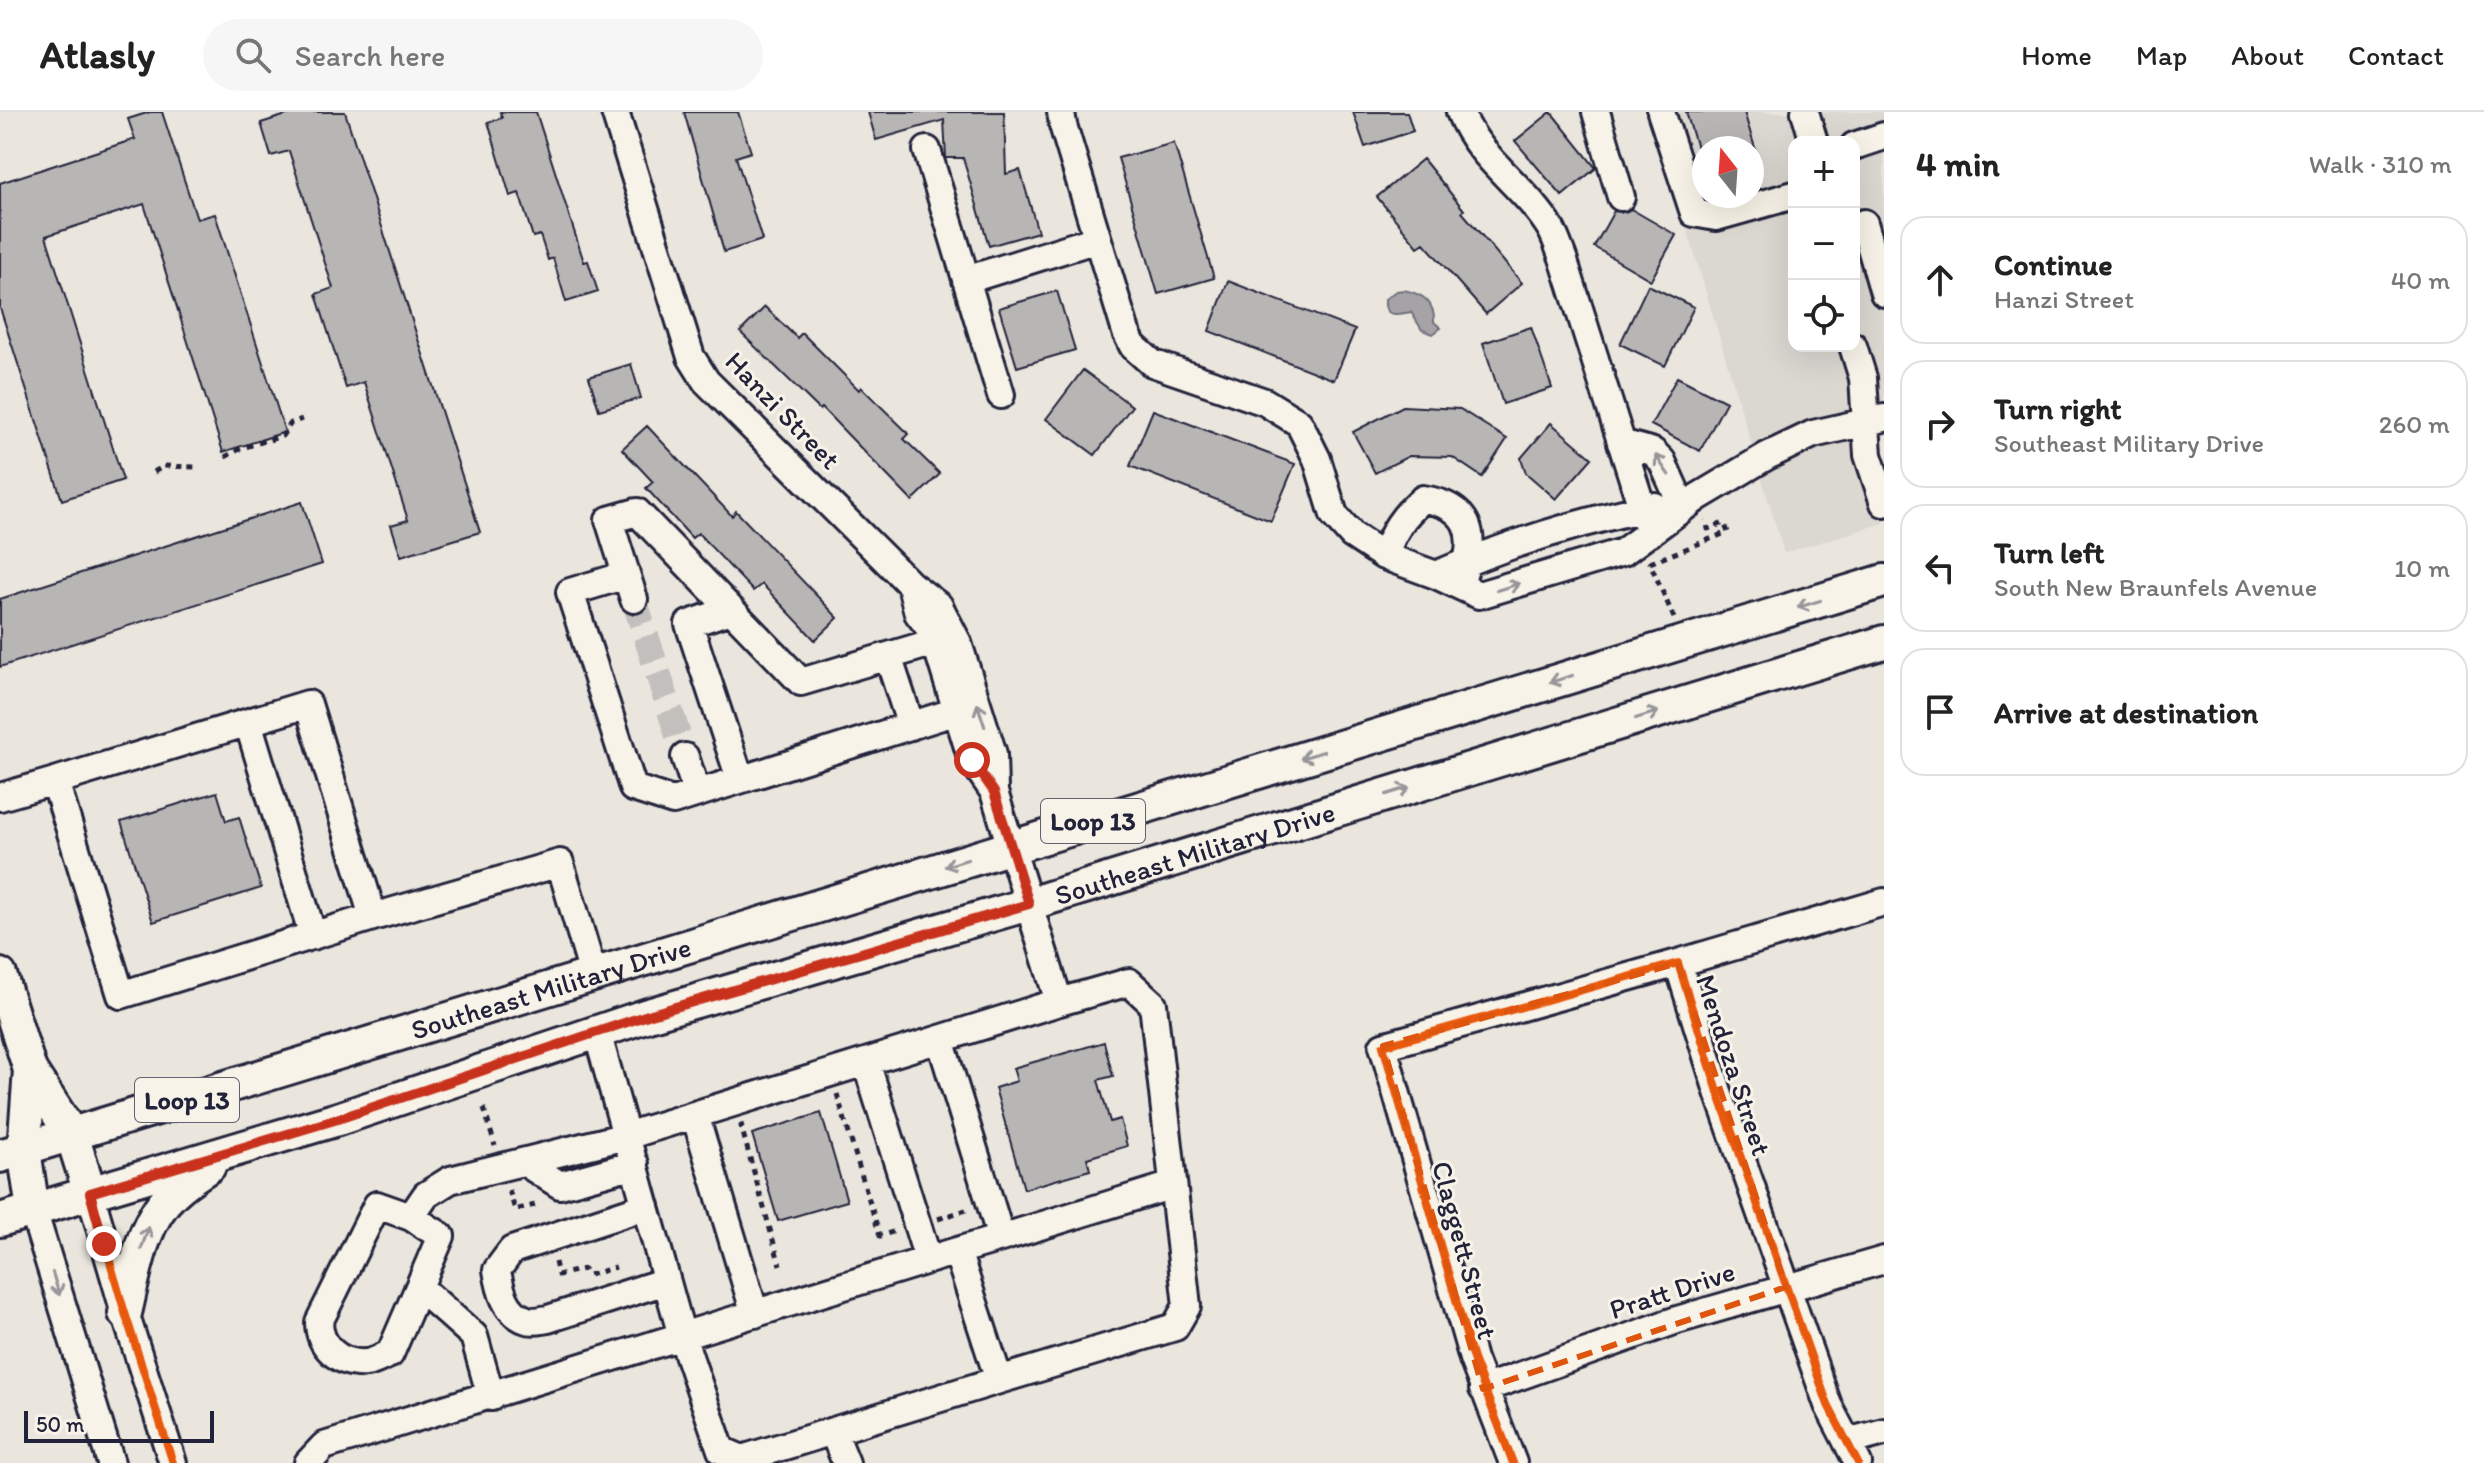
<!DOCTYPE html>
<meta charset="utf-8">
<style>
:root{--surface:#fff;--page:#f6f6f6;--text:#222;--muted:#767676;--line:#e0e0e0}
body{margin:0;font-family:Itim,sans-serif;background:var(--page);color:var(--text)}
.controls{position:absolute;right:24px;top:24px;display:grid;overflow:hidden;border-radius:16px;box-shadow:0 8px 32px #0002}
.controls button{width:72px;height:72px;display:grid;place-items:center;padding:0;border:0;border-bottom:2px solid var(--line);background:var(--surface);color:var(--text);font:40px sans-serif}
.compass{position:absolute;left:1692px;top:24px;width:72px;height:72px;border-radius:50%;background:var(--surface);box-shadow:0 8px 32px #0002;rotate:343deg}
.scale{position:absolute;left:24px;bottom:20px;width:190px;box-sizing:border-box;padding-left:8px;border:4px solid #22223b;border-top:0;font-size:22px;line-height:28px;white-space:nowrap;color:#22223b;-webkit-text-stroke:6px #f7f3e8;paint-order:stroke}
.stop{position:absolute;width:24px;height:24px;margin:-18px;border:6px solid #c8321e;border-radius:50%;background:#fff}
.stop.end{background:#c8321e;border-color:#fff;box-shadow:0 2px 8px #0008}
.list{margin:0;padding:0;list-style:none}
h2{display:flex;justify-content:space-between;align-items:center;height:104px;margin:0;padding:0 32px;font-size:34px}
h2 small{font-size:26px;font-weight:400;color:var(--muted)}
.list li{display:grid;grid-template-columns:52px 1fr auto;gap:24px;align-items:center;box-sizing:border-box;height:128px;margin:0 16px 16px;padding:0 16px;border:2px solid var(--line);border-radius:24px}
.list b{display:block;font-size:30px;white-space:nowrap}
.list p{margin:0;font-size:26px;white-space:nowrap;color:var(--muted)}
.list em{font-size:26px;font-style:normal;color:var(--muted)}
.icon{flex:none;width:44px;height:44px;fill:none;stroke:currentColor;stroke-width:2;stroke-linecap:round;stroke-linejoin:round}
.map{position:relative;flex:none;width:1884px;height:1351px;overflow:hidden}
header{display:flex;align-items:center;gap:48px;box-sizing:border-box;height:112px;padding:0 40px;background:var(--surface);border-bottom:2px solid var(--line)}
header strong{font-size:38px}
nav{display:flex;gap:44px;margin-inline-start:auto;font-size:28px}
.search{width:560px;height:72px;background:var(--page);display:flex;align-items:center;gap:20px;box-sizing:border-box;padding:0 28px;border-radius:44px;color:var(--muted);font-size:30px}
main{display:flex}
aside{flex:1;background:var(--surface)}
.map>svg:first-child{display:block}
.built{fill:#dbd8d2;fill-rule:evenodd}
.water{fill:#a6a3a6;stroke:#716f7b;stroke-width:2}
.building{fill:#b8b6b5;stroke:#22223b;stroke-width:2}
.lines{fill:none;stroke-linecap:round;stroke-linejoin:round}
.minor-tunnel{stroke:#c2bfbd;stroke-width:26;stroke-dasharray:26 13;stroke-linecap:butt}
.minor-casing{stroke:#22223b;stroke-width:32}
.major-casing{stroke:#22223b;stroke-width:38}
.path{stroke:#22223b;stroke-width:5;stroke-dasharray:6 6;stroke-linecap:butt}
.minor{stroke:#f7f3e8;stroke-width:26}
.major{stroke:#f7f3e8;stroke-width:32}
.cycleway-casing{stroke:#f7f3e8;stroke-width:13}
.cycleway{stroke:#e8590c;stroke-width:8}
.oneway{stroke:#97959a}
.route{stroke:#c8321e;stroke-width:10}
.marked{fill:none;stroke:#de560e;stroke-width:6;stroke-dasharray:16 10;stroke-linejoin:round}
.labels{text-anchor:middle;stroke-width:6;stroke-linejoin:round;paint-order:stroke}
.shield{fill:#f7f3e8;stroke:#62616f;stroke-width:2}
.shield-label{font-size:26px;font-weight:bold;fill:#22223b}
.street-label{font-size:28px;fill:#22223b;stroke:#f7f3e8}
</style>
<header>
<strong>Atlasly</strong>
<div class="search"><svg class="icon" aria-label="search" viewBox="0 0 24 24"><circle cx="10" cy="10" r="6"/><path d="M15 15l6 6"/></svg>Search here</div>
<nav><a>Home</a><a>Map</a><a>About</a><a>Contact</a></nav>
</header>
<main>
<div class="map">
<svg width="1884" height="1351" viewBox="0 0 1884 1351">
<rect width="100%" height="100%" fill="#eae6de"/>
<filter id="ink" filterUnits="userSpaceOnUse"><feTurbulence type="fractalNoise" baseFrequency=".0125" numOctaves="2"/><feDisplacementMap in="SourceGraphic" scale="16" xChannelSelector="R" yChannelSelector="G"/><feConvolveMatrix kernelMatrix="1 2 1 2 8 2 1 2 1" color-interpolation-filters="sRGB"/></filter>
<g filter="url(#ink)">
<!-- built -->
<path class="built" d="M 1652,0 L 1884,0 L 1884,411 L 1784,441 ZM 1794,30 L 1854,30 L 1854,234 L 1794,234 ZM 1704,36 L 1752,36 L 1752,84 L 1704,84 Z"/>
<!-- water -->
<path class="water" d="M 1404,178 C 1422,182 1435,189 1434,210 L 1441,216 L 1433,222 L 1422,218 L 1411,200 C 1398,202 1383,207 1385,187 L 1396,179 Z"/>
<!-- building -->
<path class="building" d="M 150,0 L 162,0 L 197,107 L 215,102 L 285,320 L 223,340 L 144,92 L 46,124 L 123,368 L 62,388 L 0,196 L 0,71 L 135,27 L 128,7 Z
M 296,0 L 345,0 L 480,420 L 401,444 L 391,413 L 408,408 L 364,270 L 346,276 L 316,182 L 333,176 L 289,39 L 271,44 L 261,11 Z
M 500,0 L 536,0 L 584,150 L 588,149 L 598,180 L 566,190 L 553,146 L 548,148 L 540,123 L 533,125 L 519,81 L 510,84 L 488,10 L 502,6 Z
M 684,0 L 738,0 L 751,40 L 736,45 L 762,128 L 724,140 Z
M 868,0 L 1004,0 L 1006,62 L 1020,58 L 1038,120 L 989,134 L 963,46 L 946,46 L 944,8 L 876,28 Z
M 1353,0 L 1407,0 L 1413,19 L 1365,35 Z
M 1551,0 L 1596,56 L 1562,84 L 1515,29 Z
M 1686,0 L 1744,0 L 1755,36 L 1697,36 Z
M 1174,31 L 1214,166 L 1158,182 L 1118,46 Z
M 1423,47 L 1464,98 L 1462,100 L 1522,171 L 1486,202 L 1424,131 L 1418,135 L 1377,85 Z
M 1631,97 L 1676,123 L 1651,168 L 1594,135 L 1614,99 L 1625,100 Z
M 1228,169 L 1355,218 L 1334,268 L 1209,219 Z
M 1648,173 L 1694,195 L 1665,254 L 1620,232 Z
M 1057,179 L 1075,238 L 1017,255 L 999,196 Z
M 765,195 L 797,226 L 802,221 L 859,278 L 861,275 L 909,322 L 904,327 L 940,362 L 912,389 L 822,296 L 820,298 L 740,220 Z
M 1531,215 L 1552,276 L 1503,292 L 1483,231 Z
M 631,252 L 641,286 L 599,298 L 589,265 Z
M 1083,258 L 1132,294 L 1095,343 L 1046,307 Z
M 1677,265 L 1726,290 L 1700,339 L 1651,313 Z
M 1403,294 L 1460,297 L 1507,327 L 1482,365 L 1452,345 L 1409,344 L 1375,361 L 1353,320 Z
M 1153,298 L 1295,352 L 1271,409 L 1130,354 Z
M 1551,311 L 1592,346 L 1556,387 L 1526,361 L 1521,346 Z
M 647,314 L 732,404 L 736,399 L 838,506 L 815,528 L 762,472 L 753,479 L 698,421 L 692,426 L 646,376 L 653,370 L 622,337 Z
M 302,390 L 322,452 L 0,555 L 0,487 Z
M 217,680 L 226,709 L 239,705 L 261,776 L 153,810 L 121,710 Z
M 1104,930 L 1113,964 L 1098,968 L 1110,1010 L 1120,1007 L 1127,1034 L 1087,1046 L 1090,1058 L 1024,1077 L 995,976 L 1017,969 L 1013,956 Z
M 821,1001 L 847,1089 L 778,1109 L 752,1022 Z"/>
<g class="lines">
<!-- minor-tunnel -->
<path class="minor-tunnel" d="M 634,487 L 685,645"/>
<defs>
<path id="minor" d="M 615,0 L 691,245 L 706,269 L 911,473 L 939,494 L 958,531 L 993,642 L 994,679
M 1061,0 L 1063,13 L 1126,220 L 1133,234 L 1152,251 L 1265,290 L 1299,311 L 1317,347 L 1334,403 L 1352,423 L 1384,444 L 1436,463 L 1479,483 L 1623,440 L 1698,385 L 1767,344 L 1813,322 L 1884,306
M 1460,0 C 1479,48 1525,74 1551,117 C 1556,126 1559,136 1563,146 L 1650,421
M 1596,0 L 1621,85
M 1661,0 L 1694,101 L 1716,105 L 1794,83
M 1805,0 L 1814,30
M 1854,34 L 1884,24
M 927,38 L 1001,283
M 1864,111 L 1884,181
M 966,168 L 1097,127
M 1853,234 L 1863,266 L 1868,343 L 1884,391
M 1621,331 L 1653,340 L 1662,349 L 1683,396
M 1384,444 C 1393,420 1402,404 1423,387 C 1469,394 1478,421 1463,463
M 626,463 L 570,480 L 633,676 L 673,689 L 957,599
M 1436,463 C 1505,433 1581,409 1655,394
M 911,473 L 918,501 L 931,518 L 938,538 L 972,648 L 994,680 L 1059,890 L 1129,870 L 1153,892 L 1187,1194 L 1175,1215 L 999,1268 L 957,1139 L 1001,1126 L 940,927 L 1059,890
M 634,487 L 609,408 L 637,400 L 801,570 L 935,530
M 730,498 L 689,512 L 740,667
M 888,544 L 911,614
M 248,610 L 313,824
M 685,645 L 697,681
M 55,669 L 308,592 L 373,805 L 560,751 L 593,862
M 0,685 L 55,669 L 121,883 L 373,805
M 1678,851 L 1884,790
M 597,920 L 682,1224 L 957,1139
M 866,950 L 928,1147
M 695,1003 L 755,1202
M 524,1050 L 560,1073 L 635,1052
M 90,1081 L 125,1201 L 173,1351
M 377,1093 L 411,1105 L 441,1124 L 390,1242 C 383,1244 373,1251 366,1251 C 339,1253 319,1234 319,1210 Z
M 646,1094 L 512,1138 L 497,1158 C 500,1177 505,1201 527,1208 C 533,1210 542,1208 548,1207 L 666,1169
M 33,1098 L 111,1351
M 411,1105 L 426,1083 L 450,1068 L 626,1024 L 940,927
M 1001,1126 L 1173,1073
M 419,1175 L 474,1224 L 491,1285
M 1483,1277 L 1677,1208 L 1884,1148
M 833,1319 L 846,1351
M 1847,1330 L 1884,1320
M 308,1351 L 324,1334 L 682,1224 L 721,1338 L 742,1347 L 999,1268
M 1513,1351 L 1473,1247 L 1383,934 L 1678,851 L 1719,983 L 1828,1293 L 1858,1351"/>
<g id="major">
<path d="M 0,863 L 30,958 L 72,1023 L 90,1081"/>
<path d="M 30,958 L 24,1038 L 33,1098"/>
<path id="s1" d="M 0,1044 L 1884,469"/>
<path id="s2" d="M 0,1108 L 338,1007 L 648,903 L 1029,792 L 1884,530"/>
<path d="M 125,1201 C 135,1160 141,1110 174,1080 C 184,1070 197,1062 209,1054"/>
</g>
</defs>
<!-- minor casing -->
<use href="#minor" class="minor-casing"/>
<!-- major casing -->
<use href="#major" class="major-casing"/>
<!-- path -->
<path class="path" d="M 225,345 L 242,336 L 282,324 L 291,311 L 302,307
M 154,360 L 164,354 L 195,355
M 1674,506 L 1650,451 L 1728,420 L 1724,411 L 1708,417 L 1706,408
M 837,982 L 880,1124 L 896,1119
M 484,996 L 495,1034
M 744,1013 L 741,1014 L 780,1153
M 509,1078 L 515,1098 L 535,1093
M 938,1107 L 966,1098
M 555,1150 L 558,1163 L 584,1157 L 589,1163 L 616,1155"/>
<!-- minor -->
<use href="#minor" class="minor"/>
<!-- major -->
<use href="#major" class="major"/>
<defs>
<path id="cycleway" d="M 90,1081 L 125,1201 L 173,1351
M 1513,1351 L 1473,1247 L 1383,934 L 1678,851 L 1719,983 L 1828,1293 L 1858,1351"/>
</defs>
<!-- cycleway casing -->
<use href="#cycleway" class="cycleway-casing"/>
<!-- cycleway -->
<use href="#cycleway" class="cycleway"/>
</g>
<!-- one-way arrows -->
<defs><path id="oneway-shaft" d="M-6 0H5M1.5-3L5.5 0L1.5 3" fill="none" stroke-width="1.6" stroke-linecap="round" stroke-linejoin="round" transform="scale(2)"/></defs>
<g class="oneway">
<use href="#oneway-shaft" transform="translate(1662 353) rotate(-124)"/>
<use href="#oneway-shaft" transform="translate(1508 475) rotate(-17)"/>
<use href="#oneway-shaft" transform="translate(1809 492) rotate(163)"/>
<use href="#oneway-shaft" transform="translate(1561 567) rotate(163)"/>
<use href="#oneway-shaft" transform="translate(981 603) rotate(-108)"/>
<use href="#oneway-shaft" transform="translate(1647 603) rotate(-17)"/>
<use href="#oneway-shaft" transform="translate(1312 643) rotate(163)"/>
<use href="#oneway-shaft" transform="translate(1398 679) rotate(-17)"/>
<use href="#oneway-shaft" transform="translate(956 751) rotate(163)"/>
<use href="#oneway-shaft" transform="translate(145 1126) rotate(-71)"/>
<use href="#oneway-shaft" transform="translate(56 1172) rotate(73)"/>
</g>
</g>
<g class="lines" filter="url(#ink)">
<!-- route -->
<path class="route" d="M 104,1132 L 90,1081 L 338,1007 L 648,903 L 1029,792 L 994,680 L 972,648"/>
</g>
<!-- marked area -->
<path class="marked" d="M 1678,851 L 1786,1175 L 1483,1277 L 1383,934 Z"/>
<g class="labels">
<!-- shield labels -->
<g class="shield">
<rect x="1041" y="687" width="104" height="44" rx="6"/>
<rect x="135" y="966" width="104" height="44" rx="6"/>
</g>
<g class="shield-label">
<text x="1093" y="718">Loop 13</text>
<text x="187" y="997">Loop 13</text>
</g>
<!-- street labels -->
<g class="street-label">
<text transform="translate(783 298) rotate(46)" y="10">Hanzi Street</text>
<text dy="10" stroke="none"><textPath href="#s2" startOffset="1250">Southeast Military Drive</textPath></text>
<text dy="10" stroke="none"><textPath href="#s1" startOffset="576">Southeast Military Drive</textPath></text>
<text transform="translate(1734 953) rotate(72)" y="10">Mendoza Street</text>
<text transform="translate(1465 1138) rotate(75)" y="10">Claggett Street</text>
<text transform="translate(1672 1178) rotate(-18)" y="10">Pratt Drive</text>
</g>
</g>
</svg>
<div class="controls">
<button>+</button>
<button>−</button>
<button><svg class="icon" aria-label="locate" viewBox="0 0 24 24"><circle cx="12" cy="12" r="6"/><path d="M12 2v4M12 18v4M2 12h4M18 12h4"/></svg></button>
</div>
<svg class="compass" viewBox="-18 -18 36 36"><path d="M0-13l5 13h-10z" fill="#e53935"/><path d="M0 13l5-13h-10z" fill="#767676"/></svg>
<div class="scale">50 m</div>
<div class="stop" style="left:972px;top:648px"></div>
<div class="stop end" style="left:104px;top:1132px"></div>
</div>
<aside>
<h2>4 min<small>Walk · 310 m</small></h2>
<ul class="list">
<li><svg class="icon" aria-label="ahead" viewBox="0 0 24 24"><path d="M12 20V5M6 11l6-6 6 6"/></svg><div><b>Continue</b><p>Hanzi Street</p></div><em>40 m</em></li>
<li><svg class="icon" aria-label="right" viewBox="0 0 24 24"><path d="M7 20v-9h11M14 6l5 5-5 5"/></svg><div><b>Turn right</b><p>Southeast Military Drive</p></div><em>260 m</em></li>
<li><svg class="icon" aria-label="left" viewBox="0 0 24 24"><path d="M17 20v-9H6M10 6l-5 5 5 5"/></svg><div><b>Turn left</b><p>South New Braunfels Avenue</p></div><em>10 m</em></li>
<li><svg class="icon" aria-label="arrive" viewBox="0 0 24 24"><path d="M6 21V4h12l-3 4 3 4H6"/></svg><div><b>Arrive at destination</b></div></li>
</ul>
</aside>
</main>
